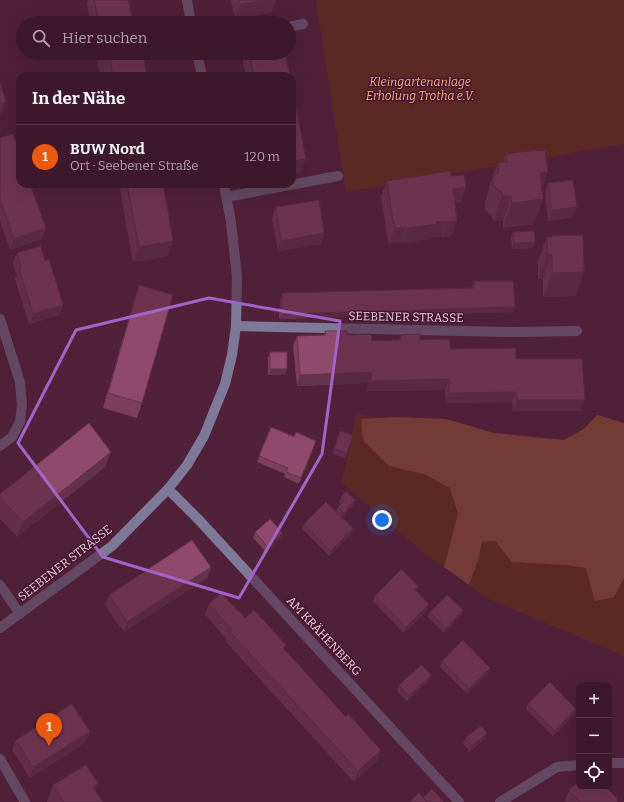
<!DOCTYPE html>
<html lang="de">
<meta charset="utf-8">
<style>
:root{--surface:#3d182b;--page:#442133;--text:#f1f3f6;--muted:#ada0a9;--line:#563747;--accent:#ea580c}
body{margin:0;font-family:Bitter,serif;background:var(--page);color:var(--text)}
.controls{position:absolute;right:12px;bottom:12px;display:grid;overflow:hidden;border-radius:8px;box-shadow:0 4px 16px #0002}
.controls button{width:36px;height:36px;display:grid;place-items:center;padding:0;border:0;border-bottom:1px solid var(--line);background:var(--surface);color:var(--text);font:20px sans-serif}
.you{position:absolute;left:382px;top:520px;width:14px;height:14px;margin:-10px;border:3px solid #fff;border-radius:50%;background:#1a73e8;box-shadow:0 0 0 6px #1a73e833}
.badge{display:grid;place-items:center;width:26px;height:26px;border-radius:50%;background:var(--accent);color:#fff;font-size:13px;font-weight:700}
.pin{position:absolute;translate:-50% -33px;filter:drop-shadow(0 1px 2px #0008)}
.pin::after{content:'';position:absolute;top:21px;width:14px;height:12px;background:inherit;clip-path:polygon(0 0,100% 0,50% 100%)}
.list{margin:0;padding:0;list-style:none}
h2{display:flex;justify-content:space-between;align-items:center;height:52px;margin:0;padding:0 16px;font-size:17px}
h2 small{font-size:13px;font-weight:400;color:var(--muted)}
.list li{display:grid;grid-template-columns:26px 1fr auto;gap:12px;align-items:center;box-sizing:border-box;height:64px;padding:0 16px;border-top:1px solid var(--line)}
.list b{display:block;font-size:15px;white-space:nowrap}
.list p{margin:0;font-size:13px;white-space:nowrap;color:var(--muted)}
.list em{font-size:13px;font-style:normal;color:var(--muted)}
.icon{flex:none;width:22px;height:22px;fill:none;stroke:currentColor;stroke-width:2;stroke-linecap:round;stroke-linejoin:round}
.map{position:relative;flex:none;width:624px;height:802px;overflow:hidden}
.search{position:absolute;background:var(--surface);box-shadow:0 4px 16px #0002;left:16px;top:16px;width:280px;height:44px;display:flex;align-items:center;gap:10px;box-sizing:border-box;padding:0 14px;border-radius:22px;color:var(--muted);font-size:15px}
.panel{position:absolute;background:var(--surface);box-shadow:0 4px 16px #0002;left:16px;top:72px;width:280px;height:116px;border-radius:12px}
.map>svg:first-child{display:block}
.green{fill:#69330d}
.forest{fill:#9f5c33}
.lines{fill:none;stroke-linecap:round;stroke-linejoin:round}
.minor{stroke:#7d7998;stroke-width:10}
.wall{fill:#7b3f5c}
.shaded-wall{fill:#64334b}
.building{fill:#8f496b;stroke:#64334b}
.marked{fill:none;stroke:#a264c8;stroke-width:3;stroke-linejoin:round}
.labels{text-anchor:middle;stroke-width:3;stroke-linejoin:round;paint-order:stroke}
.park-label{font-size:12px;font-style:italic;fill:#f8ab7f;stroke:#46162f}
.street-label{font-size:12px;fill:#ebcbd8;stroke:#46162f}
</style>
<div class="map">
<svg width="624" height="802" viewBox="0 0 624 802">
<rect width="100%" height="100%" fill="#512039"/>
<!-- green -->
<path class="green" d="M 316,0 L 624,0 L 624,144 L 346,192 Z
M 356,414 L 379,418 L 361,420 L 363,440 L 389,466 L 424,474 L 450,488 L 458,514 L 444,567 L 426,554 L 342,483 Z
M 495,541 L 512,562 L 566,565 L 586,568 L 614,597 L 624,578 L 624,656 L 489,599 L 469,585 L 478,560 L 482,542 Z"/>
<!-- forest -->
<path class="forest" d="M 597,415 L 624,423 L 624,578 L 614,597 L 595,601 L 586,568 L 566,565 L 512,562 L 495,541 L 482,542 L 478,560 L 469,585 L 444,567 L 458,514 L 450,488 L 424,474 L 389,466 L 363,440 L 361,419 L 397,417 L 446,419 L 494,433 L 564,440 L 584,429 Z"/>
<g class="lines">
<!-- minor -->
<path class="minor" d="M 187,0 L 191,23
M 289,27 L 303,24
M 197,53 L 202,76
M 226,197 L 338,176
M 0,319 L 20,382 L 22,405 L 20,422 L 12,437 L 0,446
M 236,326 L 514,332 L 577,331
M 168,489 L 199,520 L 459,802
M 0,585 L 20,614
M 0,628 L 112,546 L 168,489 L 187,465 L 204,436 L 225,384 L 232,355 L 236,326 L 237,277 L 231,222 L 224,184
M 0,759 L 25,802
M 609,763 L 624,763
M 500,802 L 557,767 L 579,765"/>
</g>
<!-- wall -->
<path class="wall" d="M 88,0 L 128,0 L 133,23 L 90,23 L 87,3 Z
M 231,0 L 276,0 L 271,13 L 235,19 Z
M 96,53 L 143,53 L 147,76 L 100,76 Z
M 242,53 L 285,53 L 290,76 L 246,76 L 241,54 Z
M 0,138 L 46,228 L 42,239 L 10,250 L 0,221 Z
M 506,154 L 542,188 L 534,224 L 503,228 L 503,220 L 493,221 L 492,215 L 489,214 L 485,209 L 485,202 L 489,190 L 489,187 L 498,163 L 503,162 Z
M 451,176 L 461,202 L 454,203 L 451,236 L 442,237 L 441,236 L 432,237 L 431,239 L 401,243 L 401,242 L 389,243 L 387,236 L 381,196 L 387,181 Z
M 548,183 L 577,207 L 573,217 L 548,221 L 545,194 Z
M 119,184 L 163,184 L 168,256 L 133,262 Z
M 276,207 L 324,233 L 321,244 L 278,251 L 272,218 Z
M 513,232 L 535,242 L 533,248 L 512,249 L 511,237 Z
M 551,236 L 584,272 L 575,296 L 543,297 L 543,279 L 538,279 L 538,261 L 547,237 L 551,237 Z
M 17,253 L 45,261 L 63,305 L 59,315 L 29,324 L 15,279 L 17,276 L 13,263 Z
M 474,281 L 515,307 L 513,312 L 279,319 L 280,299 L 282,293 L 472,288 Z
M 139,285 L 142,403 L 137,418 L 103,408 L 134,300 Z
M 325,331 L 347,335 L 372,341 L 399,340 L 401,335 L 420,340 L 450,349 L 516,359 L 581,411 L 513,411 L 512,402 L 446,403 L 445,390 L 367,391 L 369,383 L 297,386 L 293,346 L 297,336 L 324,335 Z
M 270,352 L 285,374 L 268,375 L 268,358 Z
M 271,427 L 294,436 L 316,441 L 299,484 L 284,477 L 285,474 L 257,462 Z
M 340,431 L 347,453 L 345,458 L 332,454 Z
M 105,467 L 17,537 L 0,519 L 0,494 Z
M 341,497 L 353,505 L 347,511 L 346,514 L 342,518 L 353,528 L 351,534 L 329,556 L 302,529 L 304,524 L 336,512 L 338,507 L 340,504 L 339,502 Z
M 255,532 L 281,538 L 266,552 L 253,538 Z
M 211,567 L 207,578 L 124,632 L 105,605 L 109,595 Z
M 418,586 L 416,591 L 427,610 L 404,633 L 373,601 L 375,596 Z
M 209,604 L 245,618 L 284,649 L 346,717 L 377,761 L 354,782 L 226,642 L 227,640 L 205,614 Z
M 430,612 L 461,615 L 444,633 L 428,617 Z
M 442,661 L 488,673 L 467,694 L 440,667 Z
M 431,675 L 429,680 L 407,701 L 397,691 L 399,685 Z
M 528,704 L 574,715 L 553,736 L 526,709 Z
M 465,738 L 485,739 L 470,751 L 463,744 Z
M 16,740 L 86,742 L 30,778 L 12,750 Z
M 98,783 L 95,790 L 103,802 L 47,802 L 53,785 Z
M 569,790 L 617,802 L 566,802 L 565,801 Z"/>
<!-- shaded-wall -->
<path class="shaded-wall" d="M 266,0 L 276,0 L 271,13 L 235,19 L 240,4 Z
M 6,102 L 2,113 L 0,113 L 0,104 Z
M 306,159 L 300,174 L 292,175 L 292,161 Z
M 548,172 L 539,196 L 540,173 Z
M 466,187 L 461,202 L 447,204 L 453,189 Z
M 502,196 L 511,196 L 503,220 L 493,221 Z
M 543,199 L 534,224 L 503,228 L 512,203 Z
M 577,207 L 573,217 L 548,221 L 552,210 Z
M 447,221 L 441,236 L 432,237 L 431,239 L 401,243 L 407,228 L 436,222 Z
M 457,221 L 451,236 L 442,237 L 447,222 Z
M 406,227 L 401,242 L 389,243 L 395,228 Z
M 46,228 L 42,239 L 10,250 L 14,239 Z
M 324,233 L 321,244 L 278,251 L 281,241 Z
M 173,241 L 168,256 L 133,262 L 139,247 Z
M 535,242 L 533,248 L 512,249 L 514,243 Z
M 547,255 L 552,255 L 543,279 L 538,279 Z
M 584,272 L 575,296 L 543,297 L 552,273 Z
M 63,305 L 59,315 L 29,324 L 33,314 Z
M 515,307 L 513,312 L 279,319 L 281,314 Z
M 270,369 L 287,369 L 285,374 L 268,375 Z
M 372,372 L 369,383 L 297,386 L 300,375 Z
M 449,379 L 445,390 L 367,391 L 371,381 Z
M 516,392 L 512,402 L 446,403 L 449,393 Z
M 517,400 L 585,400 L 581,411 L 513,411 Z
M 111,452 L 105,467 L 17,537 L 23,522 Z
M 355,500 L 353,505 L 347,511 L 346,514 L 342,519 L 344,513 L 347,508 Z
M 353,528 L 351,534 L 329,556 L 331,551 Z
M 283,533 L 281,538 L 266,552 L 268,547 Z
M 211,567 L 207,578 L 124,632 L 127,622 Z
M 429,604 L 427,610 L 404,633 L 406,627 Z
M 463,610 L 461,615 L 444,633 L 446,628 Z
M 490,668 L 488,673 L 467,694 L 469,689 Z
M 431,675 L 429,680 L 407,701 L 409,696 Z
M 576,709 L 574,715 L 553,736 L 555,731 Z
M 90,732 L 86,742 L 30,778 L 33,767 Z
M 487,733 L 485,739 L 470,751 L 472,746 Z
M 381,750 L 377,761 L 354,782 L 358,771 Z
M 98,783 L 91,802 L 93,787 Z"/>
<!-- building -->
<path class="building" d="M 94,0 L 128,0 L 133,23 L 99,23 Z
M 239,0 L 266,0 L 240,4 Z
M 109,53 L 143,53 L 147,76 L 113,76 Z
M 250,53 L 285,53 L 290,76 L 254,76 Z
M 0,83 L 6,102 L 0,104 Z
M 292,87 L 306,159 L 292,161 Z
M 13,134 L 20,153 L 20,184 L 30,184 L 46,228 L 14,239 L 0,200 L 0,138 Z
M 537,150 L 537,151 L 545,150 L 548,172 L 540,173 L 543,199 L 512,203 L 511,196 L 502,196 L 501,191 L 498,190 L 493,185 L 493,178 L 496,174 L 499,173 L 498,163 L 507,162 L 506,154 Z
M 450,171 L 451,176 L 464,175 L 466,187 L 453,189 L 457,221 L 447,222 L 447,221 L 436,222 L 437,224 L 407,228 L 406,227 L 395,228 L 393,221 L 387,181 Z
M 573,180 L 577,207 L 552,210 L 548,183 Z
M 127,184 L 163,184 L 173,241 L 139,247 Z
M 319,200 L 324,233 L 281,241 L 276,207 Z
M 534,231 L 535,242 L 514,243 L 513,232 Z
M 583,235 L 584,272 L 552,273 L 552,255 L 547,255 L 547,237 L 552,237 L 551,236 Z
M 41,246 L 45,261 L 49,259 L 63,305 L 33,314 L 19,269 L 21,268 L 17,253 Z
M 474,281 L 513,281 L 515,307 L 281,314 L 282,293 L 474,288 Z
M 139,285 L 173,295 L 142,403 L 108,393 Z
M 325,331 L 346,331 L 347,335 L 371,334 L 372,341 L 401,340 L 401,335 L 420,334 L 420,340 L 449,339 L 450,349 L 515,348 L 516,359 L 582,359 L 585,400 L 517,400 L 516,392 L 449,393 L 449,379 L 371,381 L 372,372 L 300,375 L 297,336 L 326,335 Z
M 270,352 L 287,352 L 287,369 L 270,369 Z
M 89,423 L 111,452 L 23,522 L 0,498 L 0,494 Z
M 271,427 L 294,437 L 296,432 L 316,441 L 301,478 L 286,472 L 288,468 L 259,456 Z
M 340,431 L 353,435 L 347,453 L 334,449 Z
M 346,491 L 355,500 L 347,508 L 348,509 L 344,513 L 338,507 L 344,501 L 341,497 Z
M 326,502 L 353,528 L 331,551 L 304,524 Z
M 270,519 L 283,533 L 268,547 L 255,532 Z
M 192,540 L 211,567 L 127,622 L 109,595 Z
M 401,569 L 418,586 L 415,590 L 429,604 L 406,627 L 375,596 Z
M 221,593 L 245,618 L 254,610 L 286,645 L 283,648 L 346,717 L 348,714 L 381,750 L 358,771 L 230,632 L 232,630 L 209,604 Z
M 447,595 L 463,610 L 446,628 L 430,612 Z
M 463,640 L 490,668 L 469,689 L 442,661 Z
M 421,665 L 431,675 L 409,696 L 399,685 Z
M 550,682 L 576,709 L 555,731 L 528,704 Z
M 72,704 L 90,732 L 33,767 L 16,740 Z
M 481,726 L 487,733 L 472,746 L 465,738 Z
M 86,765 L 98,783 L 93,787 L 103,802 L 63,802 L 53,785 Z
M 579,781 L 579,787 L 606,787 L 618,800 L 616,802 L 580,802 L 569,790 Z
M 432,789 L 444,802 L 427,802 L 423,798 Z
M 419,793 L 427,802 L 410,802 Z"/>
<!-- marked area -->
<path d="M0 0H624V802H0ZM 209,298 L 340,321 L 322,454 L 239,598 L 103,557 L 18,443 L 76,330 Z" fill="#512039" fill-opacity=".55" fill-rule="evenodd"/>
<path class="marked" d="M 209,298 L 340,321 L 322,454 L 239,598 L 103,557 L 18,443 L 76,330 Z"/>
<g class="labels">
<!-- park labels -->
<g class="park-label">
<text x="420" y="86">Kleingartenanlage<tspan x="420" dy="14">Erholung Trotha e.V.</tspan></text>
</g>
<!-- street labels -->
<g class="street-label">
<text transform="translate(406 317) rotate(1)" y="4">SEEBENER STRASSE</text>
<text transform="translate(65 563) rotate(-38)" y="4">SEEBENER STRASSE</text>
<text transform="translate(324 636) rotate(47)" y="4">AM KRÄHENBERG</text>
</g>
</g>
</svg>
<div class="controls">
<button>+</button>
<button>−</button>
<button><svg class="icon" aria-label="locate" viewBox="0 0 24 24"><circle cx="12" cy="12" r="6"/><path d="M12 2v4M12 18v4M2 12h4M18 12h4"/></svg></button>
</div>
<div class="you"></div>
<div class="pin badge" style="left:49px;top:746px">1</div>
<div class="search"><svg class="icon" aria-label="search" viewBox="0 0 24 24"><circle cx="10" cy="10" r="6"/><path d="M15 15l6 6"/></svg>Hier suchen</div>
<section class="panel">
<h2>In der Nähe<small></small></h2>
<ul class="list">
<li><span class="badge">1</span><div><b>BUW Nord</b><p>Ort · Seebener Straße</p></div><em>120 m</em></li>
</ul>
</section>
</div>
